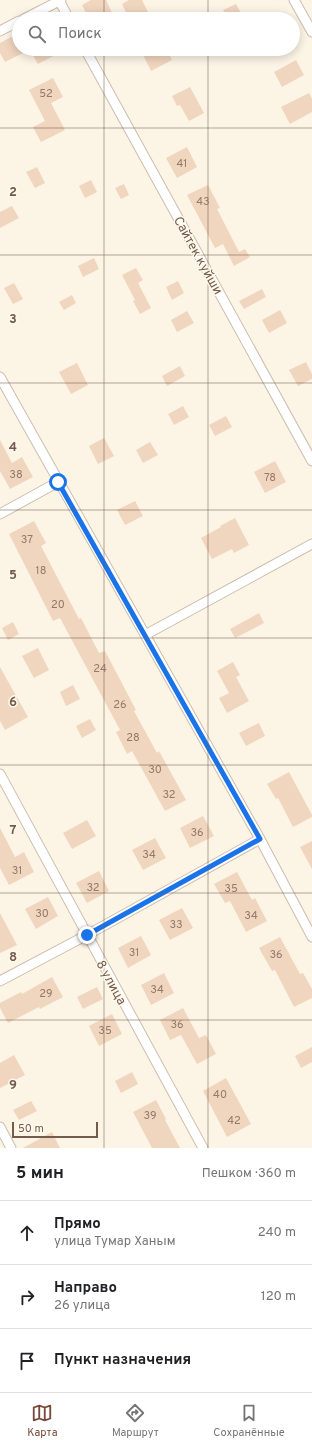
<!DOCTYPE html>
<html lang="ru">
<meta charset="utf-8">
<style>
:root{--surface:#fff;--page:#f6f6f6;--text:#202124;--muted:#757577;--line:#e0e0e0;--accent:#774837}
body{margin:0;font-family:Overpass,sans-serif;background:var(--page);color:var(--text)}
.scale{position:absolute;left:12px;bottom:10px;width:86px;box-sizing:border-box;padding-left:4px;border:2px solid #745c4c;border-top:0;font-size:11px;line-height:14px;white-space:nowrap;color:#745c4c;-webkit-text-stroke:3px #fef8ec;paint-order:stroke}
.stop{position:absolute;width:12px;height:12px;margin:-9px;border:3px solid #1a73e8;border-radius:50%;background:#fff}
.stop.end{background:#1a73e8;border-color:#fff;box-shadow:0 1px 4px #0008}
.list{margin:0;padding:0;list-style:none}
h2{display:flex;justify-content:space-between;align-items:center;height:52px;margin:0;padding:0 16px;font-size:17px}
h2 small{font-size:13px;font-weight:400;color:var(--muted)}
.list li{display:grid;grid-template-columns:26px 1fr auto;gap:12px;align-items:center;box-sizing:border-box;height:64px;padding:0 16px;border-top:1px solid var(--line)}
.list b{display:block;font-size:15px;white-space:nowrap}
.list p{margin:0;font-size:13px;white-space:nowrap;color:var(--muted)}
.list em{font-size:13px;font-style:normal;color:var(--muted)}
.icon{flex:none;width:22px;height:22px;fill:none;stroke:currentColor;stroke-width:2;stroke-linecap:round;stroke-linejoin:round}
.map{position:relative;flex:none;width:312px;height:1148px;overflow:hidden}
.search{position:absolute;background:var(--surface);box-shadow:0 2px 10px #0003;left:12px;right:12px;top:12px;height:44px;display:flex;align-items:center;gap:10px;box-sizing:border-box;padding:0 14px;border-radius:22px;color:var(--muted);font-size:15px}
.sheet{height:244px;background:var(--surface)}
nav{display:flex;justify-content:space-around;align-items:center;box-sizing:border-box;height:56px;border-top:1px solid var(--line);background:var(--surface);font-size:11px;color:var(--muted)}
nav a{display:grid;justify-items:center;gap:2px}
nav .on{color:var(--accent)}
.map>svg:first-child{display:block}
.building{fill:#f0d5bf}
.lines{fill:none;stroke-linecap:round;stroke-linejoin:round}
.street-casing{stroke:#cdbdad;stroke-width:11}
.street{stroke:#fff;stroke-width:9}
.route{stroke:#1a73e8;stroke-width:5}
.grid{fill:none;stroke:#745c4c;stroke-width:1;stroke-opacity:0.55}
.labels{text-anchor:middle;stroke-width:3;stroke-linejoin:round;paint-order:stroke}
.number-label{font-size:11px;fill:#937a69}
.street-label{font-size:13px;fill:#745c4c;stroke:#fef8ec}
.grid-label{font-size:13px;text-anchor:middle;font-weight:bold;fill:#745c4c;stroke:#fef8ec;stroke-width:3;stroke-linejoin:round;paint-order:stroke}
</style>
<div class="map">
<svg width="312" height="1148" viewBox="0 0 312 1148">
<rect width="100%" height="100%" fill="#fcf5e6"/>
<!-- building -->
<path class="building" d="M 91,0 L 106,0 L 115,19 L 89,19 L 82,5 Z
M 129,0 L 142,0 L 148,12 L 135,19 L 129,19 L 122,4 Z
M 236,4 L 242,15 L 234,19 L 228,19 L 223,10 Z
M 13,36 L 19,49 L 23,53 L 5,62 L 0,53 L 0,43 Z
M 42,49 L 67,49 L 38,64 L 32,54 Z
M 140,49 L 166,49 L 172,60 L 151,71 Z
M 296,60 L 304,75 L 282,87 L 274,72 Z
M 53,78 L 63,97 L 51,103 L 65,130 L 41,142 L 33,127 L 45,121 L 29,90 Z
M 190,87 L 204,113 L 189,121 L 180,105 L 177,106 L 172,96 Z
M 309,93 L 312,99 L 312,112 L 290,124 L 281,107 Z
M 187,147 L 197,167 L 177,178 L 166,158 Z
M 37,167 L 45,183 L 35,188 L 26,172 Z
M 91,180 L 97,192 L 85,198 L 79,186 Z
M 124,184 L 129,195 L 121,199 L 115,188 Z
M 208,185 L 220,208 L 217,209 L 239,252 L 245,249 L 250,257 L 234,266 L 223,244 L 215,248 L 187,195 Z
M 12,206 L 19,218 L 0,228 L 0,212 Z
M 94,258 L 99,269 L 83,277 L 78,266 Z
M 136,268 L 143,280 L 138,283 L 151,308 L 140,314 L 133,301 L 135,300 L 122,275 Z
M 178,281 L 184,293 L 172,300 L 166,287 Z
M 14,283 L 23,299 L 13,304 L 4,288 Z
M 262,289 L 266,297 L 244,309 L 239,301 Z
M 72,295 L 76,303 L 64,310 L 59,302 Z
M 280,310 L 287,323 L 269,333 L 262,320 Z
M 187,311 L 194,323 L 177,332 L 171,320 Z
M 306,362 L 312,374 L 312,379 L 298,386 L 289,370 Z
M 77,363 L 88,385 L 71,394 L 59,372 Z
M 180,366 L 185,376 L 167,386 L 162,376 Z
M 183,406 L 189,417 L 174,425 L 168,414 Z
M 226,416 L 232,427 L 215,436 L 209,425 Z
M 104,438 L 114,456 L 98,464 L 89,446 Z
M 0,440 L 12,463 L 22,457 L 33,477 L 10,489 L 0,471 Z
M 150,442 L 158,455 L 143,463 L 136,450 Z
M 275,461 L 286,482 L 265,493 L 254,472 Z
M 135,501 L 143,516 L 125,525 L 117,510 Z
M 235,518 L 249,545 L 234,553 L 232,549 L 212,559 L 201,538 L 221,527 L 220,526 Z
M 34,521 L 46,543 L 41,546 L 79,619 L 81,618 L 99,653 L 105,651 L 136,710 L 134,711 L 157,753 L 159,751 L 186,800 L 165,811 L 132,751 L 127,754 L 116,732 L 120,730 L 60,618 L 53,621 L 9,534 Z
M 259,613 L 264,623 L 235,638 L 230,629 Z
M 13,622 L 19,634 L 8,640 L 2,628 Z
M 38,648 L 49,670 L 34,678 L 22,656 Z
M 233,662 L 240,675 L 236,677 L 249,701 L 227,713 L 219,698 L 229,693 L 217,671 Z
M 0,667 L 28,717 L 5,730 L 0,721 Z
M 73,685 L 80,699 L 66,706 L 60,692 Z
M 90,719 L 96,730 L 82,738 L 76,726 Z
M 259,723 L 265,736 L 246,746 L 239,733 Z
M 289,772 L 312,815 L 312,817 L 293,827 L 278,798 L 276,799 L 267,784 Z
M 203,816 L 214,836 L 190,848 L 180,828 Z
M 87,820 L 96,836 L 72,849 L 63,833 Z
M 0,828 L 15,857 L 24,852 L 34,872 L 9,885 L 0,868 Z
M 155,838 L 166,858 L 143,870 L 132,850 Z
M 312,841 L 312,869 L 300,847 Z
M 99,871 L 109,891 L 87,903 L 76,883 Z
M 237,872 L 252,900 L 255,898 L 267,921 L 246,932 L 230,901 L 225,903 L 214,884 Z
M 48,897 L 58,916 L 36,929 L 25,909 Z
M 182,908 L 193,928 L 170,940 L 159,920 Z
M 0,913 L 17,945 L 0,953 Z
M 141,936 L 151,955 L 128,968 L 118,948 Z
M 280,937 L 300,974 L 303,973 L 312,989 L 312,998 L 294,1007 L 275,970 L 272,971 L 259,948 Z
M 164,973 L 174,993 L 151,1005 L 141,985 Z
M 52,977 L 63,997 L 40,1009 L 39,1007 L 8,1023 L 0,1008 L 0,1003 L 21,992 L 22,994 Z
M 97,987 L 103,999 L 83,1009 L 77,997 Z
M 183,1008 L 199,1038 L 206,1035 L 216,1054 L 197,1064 L 181,1035 L 170,1040 L 160,1020 Z
M 112,1014 L 122,1034 L 99,1046 L 89,1026 Z
M 312,1047 L 312,1062 L 301,1068 L 295,1056 Z
M 14,1055 L 25,1075 L 0,1088 L 0,1063 Z
M 132,1072 L 138,1084 L 121,1093 L 115,1081 Z
M 226,1078 L 251,1124 L 227,1137 L 203,1091 Z
M 156,1100 L 166,1119 L 165,1120 L 180,1148 L 152,1148 L 133,1112 Z
M 31,1101 L 37,1111 L 19,1120 L 13,1110 Z
M 52,1132 L 60,1148 L 23,1148 Z"/>
<g class="lines">
<defs>
<path id="street" d="M 59,0 L 69,19
M 294,0 L 312,32
M 24,19 L 61,0
M 0,31 L 19,21
M 85,49 L 312,461
M 0,377 L 260,839 L 312,937
M 0,514 L 58,482
M 145,635 L 312,544
M 0,774 L 203,1148
M 0,981 L 87,935 L 260,839
M 0,1127 L 11,1148"/>
</defs>
<!-- street casing -->
<use href="#street" class="street-casing"/>
<!-- street -->
<use href="#street" class="street"/>
</g>
<g class="lines">
<!-- route -->
<path class="route" d="M 58,482 L 260,839 L 87,935"/>
</g>
<!-- grid -->
<path class="grid" d="M 104,0 L 104,19M 208,0 L 208,19M 104,49 L 104,1148M 208,49 L 208,1148M 0,128 L 312,128M 0,255 L 312,255M 0,383 L 312,383M 0,510 L 312,510M 0,638 L 312,638M 0,765 L 312,765M 0,893 L 312,893M 0,1020 L 312,1020"/>
<g class="labels">
<!-- number labels -->
<g class="number-label">
<text x="46" y="97">52</text>
<text x="182" y="167">41</text>
<text x="203" y="205">43</text>
<text x="16" y="478">38</text>
<text x="270" y="481">78</text>
<text x="27" y="543">37</text>
<text x="41" y="574">18</text>
<text x="58" y="608">20</text>
<text x="100" y="672">24</text>
<text x="120" y="708">26</text>
<text x="133" y="741">28</text>
<text x="155" y="773">30</text>
<text x="169" y="798">32</text>
<text x="197" y="836">36</text>
<text x="149" y="858">34</text>
<text x="17" y="874">31</text>
<text x="93" y="891">32</text>
<text x="231" y="892">35</text>
<text x="42" y="917">30</text>
<text x="251" y="919">34</text>
<text x="176" y="928">33</text>
<text x="134" y="956">31</text>
<text x="276" y="958">36</text>
<text x="157" y="993">34</text>
<text x="46" y="997">29</text>
<text x="177" y="1028">36</text>
<text x="105" y="1034">35</text>
<text x="220" y="1098">40</text>
<text x="150" y="1119">39</text>
<text x="234" y="1124">42</text>
</g>
<!-- street labels -->
<g class="street-label">
<text transform="translate(199 255) rotate(61)" y="5">Сайтек куйши</text>
<text transform="translate(112 982) rotate(61)" y="5">8 улица</text>
</g>
</g>
<g class="grid-label">
<text x="13" y="196">2</text>
<text x="13" y="323">3</text>
<text x="13" y="451">4</text>
<text x="13" y="579">5</text>
<text x="13" y="706">6</text>
<text x="13" y="834">7</text>
<text x="13" y="961">8</text>
<text x="13" y="1089">9</text>
</g>
</svg>
<div class="scale">50 m</div>
<div class="stop" style="left:58px;top:482px"></div>
<div class="stop end" style="left:87px;top:935px"></div>
<div class="search"><svg class="icon" aria-label="search" viewBox="0 0 24 24"><circle cx="10" cy="10" r="6"/><path d="M15 15l6 6"/></svg>Поиск</div>
</div>
<section class="sheet">
<h2>5 мин<small>Пешком · 360 m</small></h2>
<ul class="list">
<li><svg class="icon" aria-label="ahead" viewBox="0 0 24 24"><path d="M12 20V5M6 11l6-6 6 6"/></svg><div><b>Прямо</b><p>улица Тумар Ханым</p></div><em>240 m</em></li>
<li><svg class="icon" aria-label="right" viewBox="0 0 24 24"><path d="M7 20v-9h11M14 6l5 5-5 5"/></svg><div><b>Направо</b><p>26 улица</p></div><em>120 m</em></li>
<li><svg class="icon" aria-label="arrive" viewBox="0 0 24 24"><path d="M6 21V4h12l-3 4 3 4H6"/></svg><div><b>Пункт назначения</b></div></li>
</ul>
</section>
<nav>
<a class="on"><svg class="icon" aria-label="map" viewBox="0 0 24 24"><path d="M3 6l6-2 6 2 6-2v14l-6 2-6-2-6 2zM9 4v14M15 6v14"/></svg>Карта</a>
<a><svg class="icon" aria-label="directions" viewBox="0 0 24 24"><path d="M12 3l9 9-9 9-9-9zM9 14v-3h6M13 9l2 2-2 2"/></svg>Маршрут</a>
<a><svg class="icon" aria-label="saved" viewBox="0 0 24 24"><path d="M7 4h10v16l-5-4-5 4z"/></svg>Сохранённые</a>
</nav>
